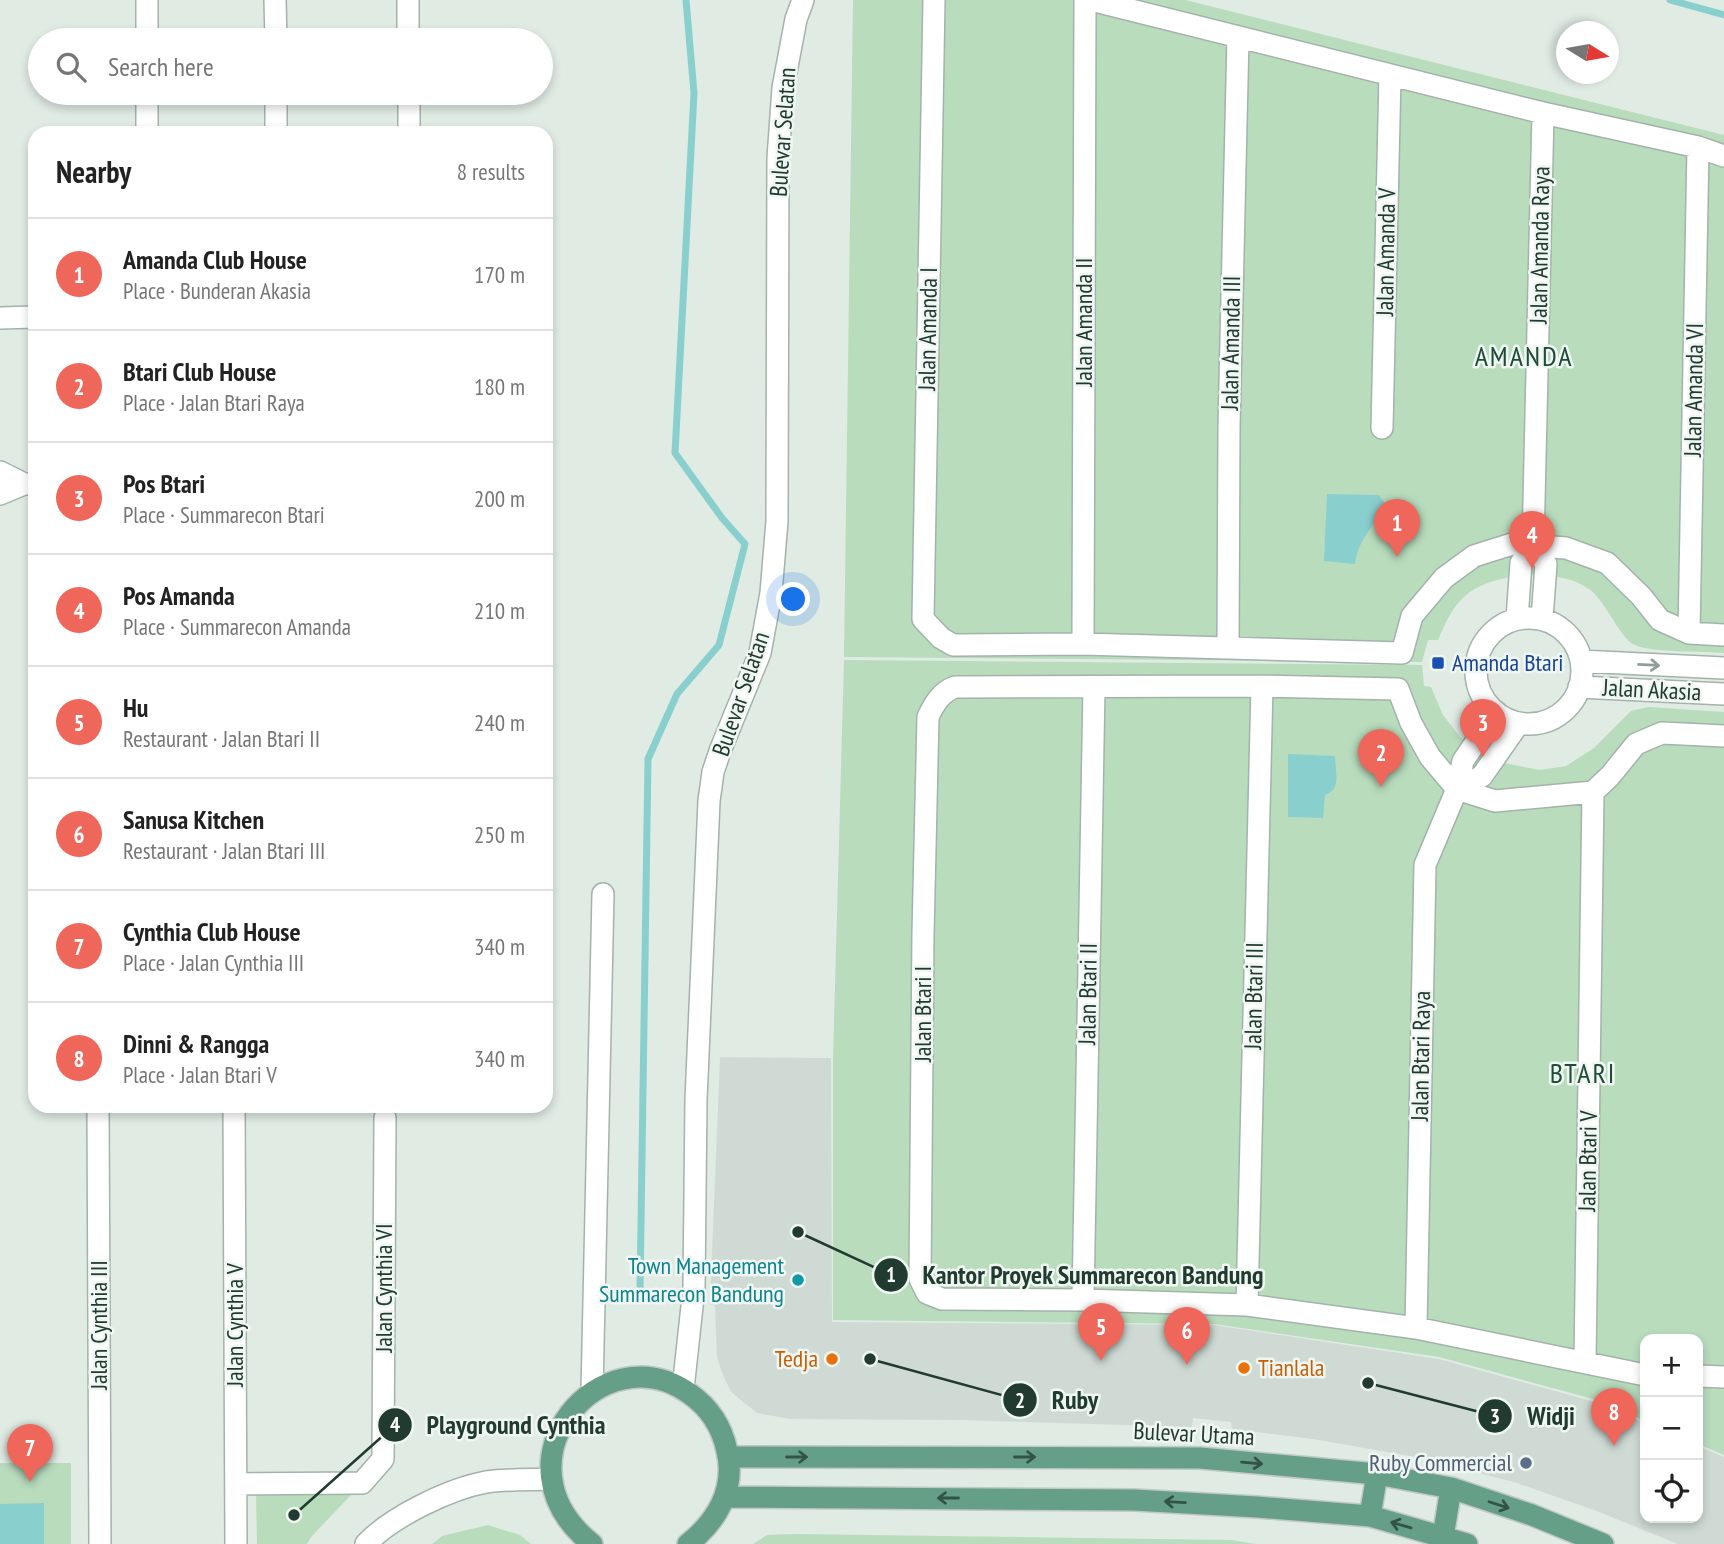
<!DOCTYPE html>
<meta charset="utf-8">
<style>
:root{--surface:#fff;--page:#f6f6f6;--text:#222;--muted:#767676;--line:#e0e0e0;--accent:#ef665a}
body{margin:0;font-family:"PT Sans Narrow",sans-serif;background:var(--page);color:var(--text)}
.controls{position:absolute;right:21px;bottom:21px;display:grid;overflow:hidden;border-radius:14px;box-shadow:0 4px 10px #0003}
.controls button{width:63px;height:63px;display:grid;place-items:center;padding:0;border:0;border-bottom:2px solid var(--line);background:var(--surface);color:var(--text);font:35px sans-serif}
.compass{position:absolute;left:1556px;top:21px;width:63px;height:63px;border-radius:50%;background:var(--surface);box-shadow:0 4px 10px #0003;rotate:101deg}
.you{position:absolute;left:794px;top:600px;width:24px;height:24px;margin:-18px;border:5px solid #fff;border-radius:50%;background:#1a73e8;box-shadow:0 0 0 10px #1a73e833}
.badge{display:grid;place-items:center;width:46px;height:46px;border-radius:50%;background:var(--accent);color:#fff;font-size:23px;font-weight:700}
.pin{position:absolute;translate:-50% -58px;filter:drop-shadow(0 2px 4px #0008)}
.pin::after{content:'';position:absolute;top:37px;width:24px;height:21px;background:inherit;clip-path:polygon(0 0,100% 0,50% 100%)}
.list{margin:0;padding:0;list-style:none}
h2{display:flex;justify-content:space-between;align-items:center;height:91px;margin:0;padding:0 28px;font-size:30px}
h2 small{font-size:23px;font-weight:400;color:var(--muted)}
.list li{display:grid;grid-template-columns:46px 1fr auto;gap:21px;align-items:center;box-sizing:border-box;height:112px;padding:0 28px;border-top:2px solid var(--line)}
.list b{display:block;font-size:26px;white-space:nowrap}
.list p{margin:0;font-size:23px;white-space:nowrap;color:var(--muted)}
.list em{font-size:23px;font-style:normal;color:var(--muted)}
.icon{flex:none;width:38px;height:38px;fill:none;stroke:currentColor;stroke-width:2;stroke-linecap:round;stroke-linejoin:round}
.map{position:relative;flex:none;width:1724px;height:1544px;overflow:hidden}
.search{position:absolute;background:var(--surface);box-shadow:0 4px 10px #0003;left:28px;top:28px;width:525px;height:77px;display:flex;align-items:center;gap:18px;box-sizing:border-box;padding:0 24px;border-radius:38px;color:var(--muted);font-size:26px}
.panel{position:absolute;background:var(--surface);box-shadow:0 4px 10px #0003;left:28px;top:126px;width:525px;height:987px;border-radius:21px}
.map>svg:first-child{display:block}
.built{fill:#cedad3}
.green{fill:#b9dcbd}
.water{fill:#89cfce}
.lines{fill:none;stroke-linecap:round;stroke-linejoin:round}
.stream{stroke:#89cfce;stroke-width:7}
.minor-casing{stroke:#a3b3aa;stroke-width:24}
.major-casing{stroke:#c1c8c5;stroke-width:24}
.minor{stroke:#fff;stroke-width:21}
.major{stroke:#669f87;stroke-width:21}
.oneway{stroke:#909d98}
.oneway2{stroke:#325446}
.transit-dot{fill:#1a4fb4;stroke:#f0f7f3;stroke-width:2.5}
.culture-dot{fill:#0f9aa8;stroke:#f0f7f3;stroke-width:2.5}
.food-dot{fill:#e8710a;stroke:#f0f7f3;stroke-width:2.5}
.service-dot{fill:#5c6f8a;stroke:#f0f7f3;stroke-width:2.5}
.labels{text-anchor:middle;stroke-width:5;stroke-linejoin:round;paint-order:stroke}
.street-label{font-size:24px;fill:#213b30;stroke:#f0f7f3}
.transit-label{font-size:24px;fill:#164399;stroke:#f0f7f3;text-anchor:start}
.culture-label{font-size:24px;fill:#0d838f;stroke:#f0f7f3;text-anchor:end}
.food-label{font-size:24px;fill:#c56008;stroke:#f0f7f3;text-anchor:end}
.service-label{font-size:24px;fill:#4e5e75;stroke:#f0f7f3;text-anchor:end}
.quarter-label{font-size:28px;letter-spacing:2px;fill:#1e4c39;stroke:#f0f7f3}
.leader{fill:none;stroke:#213b30;stroke-width:2.5}
.callout-dot{fill:#213b30;stroke:#f0f7f3;stroke-width:2.5}
.mark-label{font-size:21px;text-anchor:middle;font-weight:bold;fill:#fff}
.callout-label{font-size:26px;text-anchor:middle;font-weight:bold;fill:#213b30;stroke:#f0f7f3;stroke-width:5;stroke-linejoin:round;paint-order:stroke}
</style>
<div class="map">
<svg width="1724" height="1544" viewBox="0 0 1724 1544">
<rect width="100%" height="100%" fill="#e0ebe4"/>
<!-- built -->
<path class="built" d="M 720,1057 L 831,1058 L 832,1322 L 1214,1325 L 1439,1359 L 1599,1403 L 1645,1423 L 1645,1518 L 1698,1518 L 1698,1446 L 1724,1457 L 1724,1544 L 1678,1544 L 1594,1510 L 1514,1482 L 1421,1458 L 1313,1439 L 1232,1429 L 1231,1422 L 1193,1418 L 1192,1427 L 961,1420 L 790,1419 L 757,1413 L 731,1392 L 723,1375 L 717,1357 L 715,1306 L 710,1304 Z"/>
<!-- green -->
<path class="green" d="M 853,0 L 1185,0 L 1724,135 L 1724,653 C 1704,651 1648,653 1633,644 C 1619,636 1605,600 1589,589 C 1561,568 1499,572 1470,592 C 1454,603 1445,623 1438,640 L 1428,640 L 1422,662 L 844,657 Z
M 844,660 L 1422,665 L 1424,686 L 1431,687 L 1443,715 L 1460,737 L 1493,761 L 1540,770 L 1566,766 L 1594,748 L 1631,711 L 1648,707 L 1724,712 L 1724,1455 L 1698,1444 L 1698,1339 L 1645,1339 L 1645,1421 L 1600,1401 L 1439,1357 L 1214,1324 L 833,1320 L 833,1058 Z
M 0,1463 L 71,1463 L 71,1544 L 0,1544 Z
M 256,1494 L 351,1495 L 312,1536 L 307,1544 L 257,1544 Z
M 488,1525 L 520,1535 L 531,1544 L 432,1544 L 442,1536 Z
M 797,1534 L 1231,1540 L 1256,1544 L 753,1544 L 767,1535 Z"/>
<!-- water -->
<path class="water" d="M 1327,494 L 1379,495 L 1386,505 C 1374,527 1358,539 1355,564 L 1324,561 Z
M 1288,754 L 1335,756 C 1335,771 1342,789 1325,795 L 1323,818 L 1288,817 Z
M 44,1503 L 44,1544 L 0,1544 L 0,1504 Z"/>
<g class="lines">
<!-- stream -->
<path class="stream" d="M 1670,0 L 1724,15
M 640,1290 L 648,759 L 677,694 L 719,645 L 745,544 L 722,518 L 675,453 L 694,93 L 686,0"/>
<defs>
<path id="minor" d="M 147,0 L 147,40
M 275,0 L 276,40
M 408,0 L 408,40
M 934,0 L 923,619 L 941,638 L 953,645 L 1083,644 L 1402,653 L 1412,616 L 1444,578 L 1474,556 L 1512,544 L 1566,548 L 1607,563 L 1641,596 L 1660,620 L 1689,633 L 1724,635
M 1091,0 L 1543,113 L 1698,147 L 1724,156
M 147,93 L 147,133
M 276,93 L 276,133
M 409,93 L 409,133
M 0,318 L 35,317
M 1382,428 L 1390,75
M 0,472 L 24,484
M 0,494 L 24,484 L 35,484
M 1533,545 L 1543,113
M 1533,545 L 1546,564 L 1542,619
M1476 671a53 53 0 1 1 106 0a53 53 0 1 1-106 0Z
M 1517,619 L 1521,563 L 1533,545
M 1689,633 L 1698,147
M 1083,644 L 1085,0
M 1228,648 L 1229,427 L 1238,37
M 1581,661 L 1724,668
M 1579,687 L 1724,694
M 1457,789 L 1482,776 L 1519,723
M 98,1106 L 100,1544
M 234,1106 L 236,1544
M 1083,1300 L 1094,688
M 1247,1305 L 1262,686
M 1416,1328 L 1425,865 L 1457,789 L 1463,761 L 1496,712
M 1585,1362 L 1593,792
M 1645,1375 L 1416,1328 L 1247,1305 L 1083,1300 L 942,1299 L 927,1293 L 920,1279 L 923,934 L 928,717 C 934,704 941,692 955,687 L 1262,686 L 1398,689 L 1411,723 L 1430,757 L 1457,789 L 1495,801 L 1593,792 L 1610,776 L 1636,744 L 1662,733 L 1724,736
M 1698,1376 L 1724,1377
M 683,1389 L 694,1288 L 696,1100 L 709,801 L 713,772 L 720,751 L 760,653 L 771,593 L 777,521 L 778,158 L 783,88 L 796,19 L 803,0
M 592,1392 L 603,894
M 236,1484 L 362,1483 L 383,1459 L 385,1118
M 366,1544 C 391,1517 449,1489 486,1482 C 507,1479 530,1480 551,1479"/>
<path id="major" d="M 729,1457 L 1200,1458 L 1377,1474 L 1451,1488 L 1532,1515 L 1603,1544
M 725,1497 L 1134,1500 L 1257,1507 L 1370,1516 L 1467,1544
M 1370,1516 L 1377,1474
M 1443,1537 L 1451,1488
M 592,1544 C 489,1462 602,1330 690,1394 C 710,1408 722,1427 727,1451 C 736,1489 717,1521 688,1544"/>
</defs>
<!-- minor casing -->
<use href="#minor" class="minor-casing"/>
<!-- major casing -->
<use href="#major" class="major-casing"/>
<!-- minor -->
<use href="#minor" class="minor"/>
<!-- major -->
<use href="#major" class="major"/>
</g>
<!-- one-way arrows -->
<defs><path id="oneway-shaft" d="M-6 0H5M1.5-3L5.5 0L1.5 3" fill="none" stroke-width="1.6" stroke-linecap="round" stroke-linejoin="round" transform="scale(1.75)"/></defs>
<use class="oneway" href="#oneway-shaft" transform="translate(1649 665) rotate(3)"/>
<g class="oneway2">
<use href="#oneway-shaft" transform="translate(797 1457)"/>
<use href="#oneway-shaft" transform="translate(1025 1457)"/>
<use href="#oneway-shaft" transform="translate(1252 1463) rotate(5)"/>
<use href="#oneway-shaft" transform="translate(948 1498) rotate(-180)"/>
<use href="#oneway-shaft" transform="translate(1175 1502) rotate(-177)"/>
<use href="#oneway-shaft" transform="translate(1499 1505) rotate(18)"/>
<use href="#oneway-shaft" transform="translate(1401 1525) rotate(-164)"/>
</g>
<!-- markers -->
<rect class="transit-dot" x="1431" y="656" width="14" height="14" rx="3.5"/>
<circle class="culture-dot" cx="798" cy="1280" r="7"/>
<g class="food-dot">
<circle cx="832" cy="1359" r="7"/>
<circle cx="1244" cy="1368" r="7"/>
</g>
<circle class="service-dot" cx="1526" cy="1463" r="7"/>
<g class="labels">
<!-- street labels -->
<g class="street-label">
<text transform="translate(783 132) rotate(-86)" y="8">Bulevar Selatan</text>
<text transform="translate(1540 245) rotate(-89)" y="8">Jalan Amanda Raya</text>
<text transform="translate(1386 252) rotate(-89)" y="8">Jalan Amanda V</text>
<text transform="translate(1084 322) rotate(-90)" y="8">Jalan Amanda II</text>
<text transform="translate(928 329) rotate(-89)" y="8">Jalan Amanda I</text>
<text transform="translate(1231 343) rotate(-89)" y="8">Jalan Amanda III</text>
<text transform="translate(1694 390) rotate(-89)" y="8">Jalan Amanda VI</text>
<text transform="translate(1652 690) rotate(3)" y="8">Jalan Akasia</text>
<text transform="translate(741 694) rotate(-71)" y="8">Bulevar Selatan</text>
<text transform="translate(1088 994) rotate(-89)" y="8">Jalan Btari II</text>
<text transform="translate(1254 996) rotate(-89)" y="8">Jalan Btari III</text>
<text transform="translate(923 1014) rotate(-90)" y="8">Jalan Btari I</text>
<text transform="translate(1421 1056) rotate(-89)" y="8">Jalan Btari Raya</text>
<text transform="translate(1588 1161) rotate(-89)" y="8">Jalan Btari V</text>
<text transform="translate(384 1288) rotate(-90)" y="8">Jalan Cynthia VI</text>
<text transform="translate(99 1325) rotate(-90)" y="8">Jalan Cynthia III</text>
<text transform="translate(235 1325) rotate(-90)" y="8">Jalan Cynthia V</text>
<text transform="translate(1194 1434) rotate(3)" y="8">Bulevar Utama</text>
</g>
<!-- transit labels -->
<g class="transit-label">
<text x="1452" y="671">Amanda Btari</text>
</g>
<!-- culture labels -->
<g class="culture-label">
<text x="784" y="1274">Town Management<tspan x="784" dy="28">Summarecon Bandung</tspan></text>
</g>
<!-- food labels -->
<g class="food-label">
<text x="818" y="1367">Tedja</text>
<text x="1258" y="1376" text-anchor="start">Tianlala</text>
</g>
<!-- service labels -->
<g class="service-label">
<text x="1512" y="1471">Ruby Commercial</text>
</g>
<!-- quarter labels -->
<g class="quarter-label">
<text x="1524" y="366">AMANDA</text>
<text x="1583" y="1083">BTARI</text>
</g>
</g>
<!-- callouts -->
<path class="leader" d="M798 1232L891 1275M870 1359L1020 1400M1368 1383L1495 1416M294 1515L395 1425"/>
<g class="callout-dot">
<circle cx="798" cy="1232" r="7"/>
<circle cx="870" cy="1359" r="7"/>
<circle cx="1368" cy="1383" r="7"/>
<circle cx="294" cy="1515" r="7"/>
<circle cx="891" cy="1275" r="18"/>
<circle cx="1020" cy="1400" r="18"/>
<circle cx="1495" cy="1416" r="18"/>
<circle cx="395" cy="1425" r="18"/>
</g>
<g class="mark-label">
<text x="891" y="1282">1</text>
<text x="1020" y="1408">2</text>
<text x="1495" y="1424">3</text>
<text x="395" y="1432">4</text>
</g>
<g class="callout-label">
<text x="1093" y="1284">Kantor Proyek Summarecon Bandung</text>
<text x="1075" y="1409">Ruby</text>
<text x="1551" y="1425">Widji</text>
<text x="516" y="1434">Playground Cynthia</text>
</g>
</svg>
<div class="controls">
<button>+</button>
<button>−</button>
<button><svg class="icon" aria-label="locate" viewBox="0 0 24 24"><circle cx="12" cy="12" r="6"/><path d="M12 2v4M12 18v4M2 12h4M18 12h4"/></svg></button>
</div>
<svg class="compass" viewBox="-18 -18 36 36"><path d="M0-13l5 13h-10z" fill="#e53935"/><path d="M0 13l5-13h-10z" fill="#767676"/></svg>
<div class="you"></div>
<div class="pin badge" style="left:1397px;top:557px">1</div>
<div class="pin badge" style="left:1381px;top:787px">2</div>
<div class="pin badge" style="left:1483px;top:757px">3</div>
<div class="pin badge" style="left:1532px;top:569px">4</div>
<div class="pin badge" style="left:1101px;top:1361px">5</div>
<div class="pin badge" style="left:1187px;top:1365px">6</div>
<div class="pin badge" style="left:30px;top:1482px">7</div>
<div class="pin badge" style="left:1614px;top:1446px">8</div>
<div class="search"><svg class="icon" aria-label="search" viewBox="0 0 24 24"><circle cx="10" cy="10" r="6"/><path d="M15 15l6 6"/></svg>Search here</div>
<section class="panel">
<h2>Nearby<small>8 results</small></h2>
<ul class="list">
<li><span class="badge">1</span><div><b>Amanda Club House</b><p>Place · Bunderan Akasia</p></div><em>170 m</em></li>
<li><span class="badge">2</span><div><b>Btari Club House</b><p>Place · Jalan Btari Raya</p></div><em>180 m</em></li>
<li><span class="badge">3</span><div><b>Pos Btari</b><p>Place · Summarecon Btari</p></div><em>200 m</em></li>
<li><span class="badge">4</span><div><b>Pos Amanda</b><p>Place · Summarecon Amanda</p></div><em>210 m</em></li>
<li><span class="badge">5</span><div><b>Hu</b><p>Restaurant · Jalan Btari II</p></div><em>240 m</em></li>
<li><span class="badge">6</span><div><b>Sanusa Kitchen</b><p>Restaurant · Jalan Btari III</p></div><em>250 m</em></li>
<li><span class="badge">7</span><div><b>Cynthia Club House</b><p>Place · Jalan Cynthia III</p></div><em>340 m</em></li>
<li><span class="badge">8</span><div><b>Dinni &amp; Rangga</b><p>Place · Jalan Btari V</p></div><em>340 m</em></li>
</ul>
</section>
</div>
